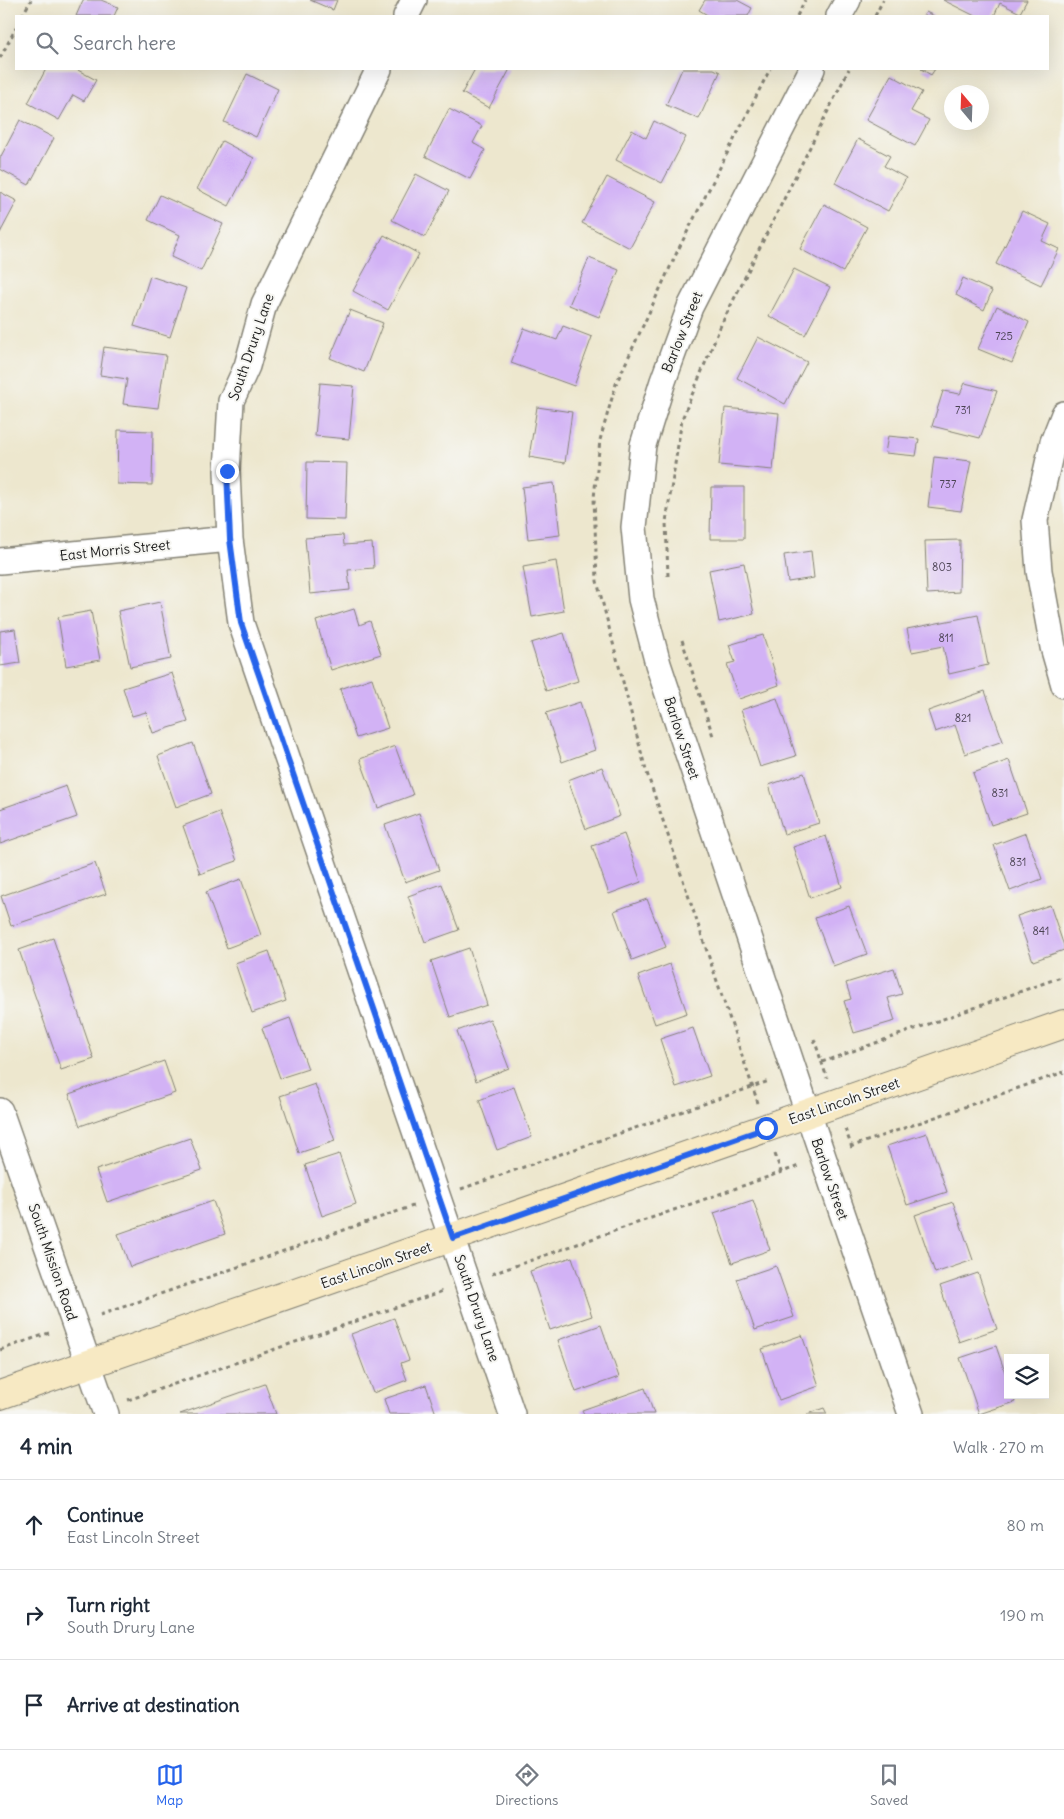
<!DOCTYPE html>
<meta charset="utf-8">
<style>
:root{--surface:#fff;--page:#f2f2f3;--text:#1f2937;--muted:#747a83;--line:#e0e1e3;--accent:#2563eb}
body{margin:0;font-family:Delius,sans-serif;background:var(--page);color:var(--text)}
.controls{position:absolute;right:15px;bottom:15px;display:grid;overflow:hidden;border-radius:0px;box-shadow:0 5px 20px #0002}
.controls button{width:45px;height:45px;display:grid;place-items:center;padding:0;border:0;border-bottom:1px solid var(--line);background:var(--surface);color:var(--text);font:25px sans-serif}
.compass{position:absolute;left:944px;top:85px;width:45px;height:45px;border-radius:50%;background:var(--surface);box-shadow:0 5px 20px #0002;rotate:341deg}
.stop{position:absolute;width:15px;height:15px;margin:-11px;border:4px solid #2563eb;border-radius:50%;background:#fff}
.stop.end{background:#2563eb;border-color:#fff;box-shadow:0 1px 5px #0008}
.list{margin:0;padding:0;list-style:none}
h2{display:flex;justify-content:space-between;align-items:center;height:65px;margin:0;padding:0 20px;font-size:21px}
h2 small{font-size:16px;font-weight:400;color:var(--muted)}
.list li{display:grid;grid-template-columns:32px 1fr auto;gap:15px;align-items:center;box-sizing:border-box;height:90px;padding:0 20px;border-top:1px solid var(--line)}
.list b{display:block;font-size:19px;white-space:nowrap}
.list p{margin:0;font-size:16px;white-space:nowrap;color:var(--muted)}
.list em{font-size:16px;font-style:normal;color:var(--muted)}
.icon{flex:none;width:28px;height:28px;fill:none;stroke:currentColor;stroke-width:2;stroke-linecap:round;stroke-linejoin:round}
.map{position:relative;flex:none;width:1064px;height:1414px;overflow:hidden}
.search{position:absolute;background:var(--surface);box-shadow:0 5px 20px #0002;left:15px;right:15px;top:15px;height:55px;display:flex;align-items:center;gap:12px;box-sizing:border-box;padding:0 18px;border-radius:0px;color:var(--muted);font-size:19px}
.sheet{height:335px;background:var(--surface)}
nav{display:flex;justify-content:space-around;align-items:center;box-sizing:border-box;height:70px;border-top:1px solid var(--line);background:var(--surface);font-size:14px;color:var(--muted)}
nav a{display:grid;justify-items:center;gap:2px}
nav .on{color:var(--accent)}
.map>svg:first-child{display:block}
.building{fill:#d2b2f5}
.lines{fill:none;stroke-linecap:round;stroke-linejoin:round}
.street-casing{stroke:#848275;stroke-width:28}
.secondary-casing{stroke:#848275;stroke-width:30}
.path{stroke:#848275;stroke-width:3;stroke-dasharray:4 4;stroke-linecap:butt}
.street{stroke:#fff;stroke-width:25}
.secondary{stroke:#f7e9c3;stroke-width:28}
.route{stroke:#2563eb;stroke-width:6}
.labels{text-anchor:middle;stroke-width:4;stroke-linejoin:round;paint-order:stroke}
.number-label{font-size:11px;fill:#4a4252}
.street-label{font-size:14px;fill:#1c1c1c;stroke:#f6f6f2}
</style>
<div class="map">
<svg width="1064" height="1414" viewBox="0 0 1064 1414">
<rect width="100%" height="100%" fill="#f6f6f2"/>
<filter id="ink" filterUnits="userSpaceOnUse"><feTurbulence type="fractalNoise" baseFrequency=".02" numOctaves="2"/><feDisplacementMap in="SourceGraphic" scale="10" xChannelSelector="R" yChannelSelector="G"/><feConvolveMatrix kernelMatrix="1 2 1 2 8 2 1 2 1" color-interpolation-filters="sRGB"/></filter>
<filter id="wash" filterUnits="userSpaceOnUse"><feTurbulence type="fractalNoise" baseFrequency=".0096" numOctaves="4" result="noise"/><feDisplacementMap in="SourceGraphic" scale="20" xChannelSelector="R" yChannelSelector="G"/><feGaussianBlur stdDeviation="1.12" result="paint"/><feColorMatrix in="noise" values="0 0 0 0 0 0 0 0 0 0 0 0 0 0 0 0 0 1.4 0 .05"/><feComposite in="paint" operator="in"/></filter>
<g filter="url(#wash)">
<rect width="100%" height="100%" fill="#ede7ce"/>
<g id="blocks">
<!-- building -->
<path class="building" d="M 83,0 L 101,0 L 118,7 L 114,16 L 76,16 Z
M 310,0 L 337,0 L 333,10 Z
M 705,0 L 737,0 L 752,8 L 748,16 L 709,16 L 699,10 Z
M 943,0 L 1027,0 L 1020,13 L 1000,3 L 994,16 L 975,16 Z
M 926,12 L 934,16 L 923,16 Z
M 46,69 L 76,69 L 96,80 L 84,101 L 73,95 L 59,120 L 28,103 Z
M 475,69 L 510,69 L 489,108 L 462,93 Z
M 682,69 L 714,69 L 720,72 L 699,119 L 666,105 Z
M 921,69 L 935,69 L 931,75 Z
M 247,74 L 278,89 L 256,137 L 224,122 Z
M 891,75 L 922,92 L 911,111 L 929,120 L 915,146 L 866,120 Z
M 449,109 L 482,126 L 473,143 L 485,150 L 470,179 L 425,156 Z
M 20,120 L 54,138 L 29,185 L 0,169 L 0,158 Z
M 654,121 L 686,137 L 662,183 L 616,160 L 632,130 L 646,138 Z
M 858,139 L 890,156 L 884,166 L 906,178 L 888,211 L 835,183 Z
M 222,141 L 254,158 L 229,206 L 197,189 Z
M 416,174 L 449,191 L 425,237 L 392,220 Z
M 607,177 L 655,202 L 630,248 L 582,223 Z
M 0,192 L 17,201 L 0,233 Z
M 160,195 L 223,224 L 201,271 L 171,257 L 180,235 L 148,220 Z
M 824,204 L 867,227 L 843,272 L 800,249 Z
M 1022,211 L 1050,224 L 1042,241 L 1059,249 L 1041,285 L 996,264 Z
M 384,235 L 419,254 L 388,310 L 353,291 Z
M 589,258 L 619,270 L 599,317 L 569,305 Z
M 794,269 L 830,287 L 805,335 L 769,316 Z
M 150,276 L 186,288 L 170,337 L 134,326 Z
M 963,278 L 992,291 L 984,310 L 956,295 Z
M 997,306 L 1029,322 L 1012,363 L 978,349 Z
M 350,310 L 383,323 L 364,372 L 330,358 Z
M 563,326 L 592,337 L 574,386 L 511,363 L 524,328 L 557,340 Z
M 758,337 L 807,362 L 785,404 L 737,378 Z
M 104,347 L 166,355 L 158,408 L 123,404 L 127,379 L 100,375 Z
M 320,383 L 354,386 L 349,439 L 315,436 Z
M 965,383 L 997,391 L 980,438 L 932,426 L 943,391 L 960,394 Z
M 537,407 L 572,412 L 565,463 L 529,457 Z
M 725,408 L 779,413 L 773,470 L 719,465 Z
M 118,430 L 153,431 L 152,485 L 117,484 Z
M 888,436 L 919,439 L 916,456 L 885,453 Z
M 934,457 L 971,461 L 961,511 L 928,507 Z
M 307,462 L 347,463 L 345,520 L 306,519 Z
M 554,483 L 560,535 L 528,539 L 522,487 Z
M 711,487 L 744,487 L 744,539 L 710,539 Z
M 343,535 L 344,545 L 372,543 L 374,568 L 348,570 L 350,590 L 310,594 L 305,538 Z
M 960,540 L 959,592 L 927,594 L 925,541 Z
M 811,551 L 814,578 L 788,582 L 784,555 Z
M 556,561 L 564,611 L 532,617 L 523,567 Z
M 744,563 L 754,614 L 719,622 L 709,570 Z
M 160,602 L 171,659 L 130,667 L 118,611 Z
M 354,609 L 359,625 L 370,621 L 381,654 L 331,670 L 316,621 Z
M 91,611 L 100,660 L 66,666 L 58,617 Z
M 978,615 L 988,665 L 949,674 L 943,646 L 912,652 L 907,629 Z
M 15,629 L 20,663 L 0,666 L 0,631 Z
M 564,633 L 578,681 L 546,691 L 531,643 Z
M 763,635 L 779,685 L 739,699 L 727,664 L 735,662 L 729,645 Z
M 172,673 L 188,722 L 153,733 L 146,712 L 132,716 L 123,688 Z
M 372,678 L 388,728 L 356,738 L 340,689 Z
M 985,691 L 1003,741 L 965,754 L 955,725 L 935,732 L 928,711 Z
M 777,698 L 796,756 L 760,767 L 741,710 Z
M 580,702 L 595,750 L 562,762 L 546,713 Z
M 193,743 L 211,794 L 176,807 L 158,756 Z
M 395,746 L 413,795 L 378,808 L 360,759 Z
M 1009,760 L 1027,813 L 991,825 L 973,773 Z
M 602,767 L 620,816 L 586,829 L 568,780 Z
M 804,773 L 819,823 L 784,834 L 769,785 Z
M 66,786 L 77,817 L 0,844 L 0,809 Z
M 219,812 L 237,861 L 200,874 L 183,826 Z
M 419,813 L 439,870 L 405,882 L 385,825 Z
M 1026,833 L 1042,879 L 1010,891 L 994,845 Z
M 624,834 L 641,882 L 609,894 L 592,846 Z
M 826,836 L 842,887 L 810,898 L 793,847 Z
M 95,863 L 106,894 L 11,926 L 1,896 Z
M 241,879 L 261,935 L 227,948 L 206,892 Z
M 442,884 L 459,930 L 425,942 L 408,896 Z
M 647,899 L 666,947 L 632,960 L 614,911 Z
M 1050,905 L 1064,946 L 1064,950 L 1033,961 L 1017,916 Z
M 849,906 L 867,954 L 833,966 L 815,918 Z
M 53,938 L 94,1059 L 61,1070 L 19,950 Z
M 469,948 L 487,1005 L 450,1017 L 431,961 Z
M 269,951 L 286,1001 L 252,1013 L 235,963 Z
M 670,964 L 687,1013 L 655,1024 L 638,976 Z
M 894,968 L 902,994 L 888,998 L 895,1021 L 854,1033 L 844,1001 L 851,999 L 846,983 Z
M 290,1018 L 308,1069 L 280,1078 L 262,1028 Z
M 490,1019 L 509,1068 L 476,1081 L 457,1031 Z
M 693,1028 L 710,1076 L 676,1087 L 660,1039 Z
M 164,1061 L 175,1093 L 80,1126 L 69,1094 Z
M 315,1084 L 335,1141 L 299,1153 L 280,1096 Z
M 514,1087 L 532,1137 L 497,1150 L 479,1100 Z
M 927,1133 L 947,1192 L 907,1205 L 887,1146 Z
M 190,1138 L 202,1170 L 107,1202 L 96,1170 Z
M 339,1154 L 356,1204 L 322,1216 L 305,1165 Z
M 753,1200 L 770,1250 L 732,1263 L 714,1213 Z
M 213,1201 L 225,1234 L 130,1267 L 118,1234 Z
M 953,1202 L 973,1260 L 935,1273 L 915,1215 Z
M 572,1257 L 592,1316 L 550,1330 L 530,1271 Z
M 776,1266 L 794,1317 L 755,1330 L 737,1279 Z
M 978,1273 L 997,1329 L 959,1342 L 940,1286 Z
M 394,1318 L 409,1360 L 401,1363 L 407,1380 L 373,1393 L 351,1334 Z
M 601,1325 L 619,1377 L 576,1392 L 558,1340 Z
M 802,1335 L 819,1386 L 779,1400 L 762,1349 Z
M 996,1346 L 1008,1381 L 1008,1395 L 1013,1395 L 1015,1402 L 979,1414 L 960,1358 Z
M 265,1384 L 276,1414 L 180,1414 Z
M 426,1385 L 436,1414 L 389,1414 L 384,1399 Z
M 645,1388 L 654,1414 L 584,1414 L 582,1410 Z
M 824,1408 L 827,1414 L 807,1414 Z"/>
</g>
</g>
<g filter="url(#ink)">
<use href="#blocks" fill-opacity="0" stroke="#848275" stroke-width="1"/>
<g class="lines">
<defs>
<path id="street" d="M 406,16 L 414,0
M 839,16 L 848,0
M 379,69 L 264,304 L 247,366 L 231,401 L 227,471 L 230,539 L 241,623 L 512,1414
M 812,69 L 690,307 L 663,381 L 643,445 L 634,527 L 641,599 L 658,664 L 808,1113 L 911,1414
M 1064,414 L 1053,442 L 1035,520 L 1039,571 L 1053,647 L 1064,685
M 0,561 L 230,539
M 0,1111 L 106,1414"/>
<path id="secondary" d="M 0,1395 L 1064,1024"/>
</defs>
<!-- street casing -->
<use href="#street" class="street-casing"/>
<!-- secondary casing -->
<use href="#secondary" class="secondary-casing"/>
<!-- path -->
<path class="path" d="M 22,16 L 31,0
M 797,16 L 805,0
M 875,16 L 883,0
M 0,58 L 16,28
M 668,576 L 666,522 L 682,419 L 721,325 L 849,69
M 682,640 L 714,739
M 814,1039 L 827,1078
M 822,1062 L 1064,976
M 758,1103 L 645,767 L 597,581 L 594,498 L 600,440 L 616,384 L 678,250 L 770,69
M 845,1129 L 852,1147
M 850,1147 L 1064,1072
M 775,1154 L 781,1172
M 461,1189 L 769,1081
M 492,1274 L 799,1166
M 100,1315 L 413,1206
M 0,1350 L 49,1333
M 128,1400 L 443,1291"/>
<!-- street -->
<use href="#street" class="street"/>
<!-- secondary -->
<use href="#secondary" class="secondary"/>
</g>
</g>
<g class="lines" filter="url(#ink)">
<!-- route -->
<path class="route" d="M 227,471 L 230,539 L 241,623 L 453,1238 L 766,1128"/>
</g>
<g class="labels">
<!-- number labels -->
<g class="number-label">
<text x="1004" y="340">725</text>
<text x="963" y="414">731</text>
<text x="948" y="488">737</text>
<text x="942" y="571">803</text>
<text x="946" y="642">811</text>
<text x="963" y="722">821</text>
<text x="1000" y="797">831</text>
<text x="1018" y="866">831</text>
<text x="1041" y="935">841</text>
</g>
<!-- street labels -->
<g class="street-label">
<text transform="translate(682 332) rotate(-68)" y="5">Barlow Street</text>
<text transform="translate(251 347) rotate(-71)" y="5">South Drury Lane</text>
<text transform="translate(115 550) rotate(-6)" y="5">East Morris Street</text>
<text transform="translate(682 738) rotate(72)" y="5">Barlow Street</text>
<text transform="translate(844 1101) rotate(-19)" y="5">East Lincoln Street</text>
<text transform="translate(830 1179) rotate(71)" y="5">Barlow Street</text>
<text transform="translate(53 1262) rotate(71)" y="5">South Mission Road</text>
<text transform="translate(376 1265) rotate(-19)" y="5">East Lincoln Street</text>
<text transform="translate(477 1308) rotate(71)" y="5">South Drury Lane</text>
</g>
</g>
</svg>
<div class="controls">
<button><svg class="icon" aria-label="layers" viewBox="0 0 24 24"><path d="M12 4l9 5-9 5-9-5zM3 14l9 5 9-5"/></svg></button>
</div>
<svg class="compass" viewBox="-18 -18 36 36"><path d="M0-13l5 13h-10z" fill="#e53935"/><path d="M0 13l5-13h-10z" fill="#747a83"/></svg>
<div class="stop" style="left:766px;top:1128px"></div>
<div class="stop end" style="left:227px;top:471px"></div>
<div class="search"><svg class="icon" aria-label="search" viewBox="0 0 24 24"><circle cx="10" cy="10" r="6"/><path d="M15 15l6 6"/></svg>Search here</div>
</div>
<section class="sheet">
<h2>4 min<small>Walk · 270 m</small></h2>
<ul class="list">
<li><svg class="icon" aria-label="ahead" viewBox="0 0 24 24"><path d="M12 20V5M6 11l6-6 6 6"/></svg><div><b>Continue</b><p>East Lincoln Street</p></div><em>80 m</em></li>
<li><svg class="icon" aria-label="right" viewBox="0 0 24 24"><path d="M7 20v-9h11M14 6l5 5-5 5"/></svg><div><b>Turn right</b><p>South Drury Lane</p></div><em>190 m</em></li>
<li><svg class="icon" aria-label="arrive" viewBox="0 0 24 24"><path d="M6 21V4h12l-3 4 3 4H6"/></svg><div><b>Arrive at destination</b></div></li>
</ul>
</section>
<nav>
<a class="on"><svg class="icon" aria-label="map" viewBox="0 0 24 24"><path d="M3 6l6-2 6 2 6-2v14l-6 2-6-2-6 2zM9 4v14M15 6v14"/></svg>Map</a>
<a><svg class="icon" aria-label="directions" viewBox="0 0 24 24"><path d="M12 3l9 9-9 9-9-9zM9 14v-3h6M13 9l2 2-2 2"/></svg>Directions</a>
<a><svg class="icon" aria-label="saved" viewBox="0 0 24 24"><path d="M7 4h10v16l-5-4-5 4z"/></svg>Saved</a>
</nav>
